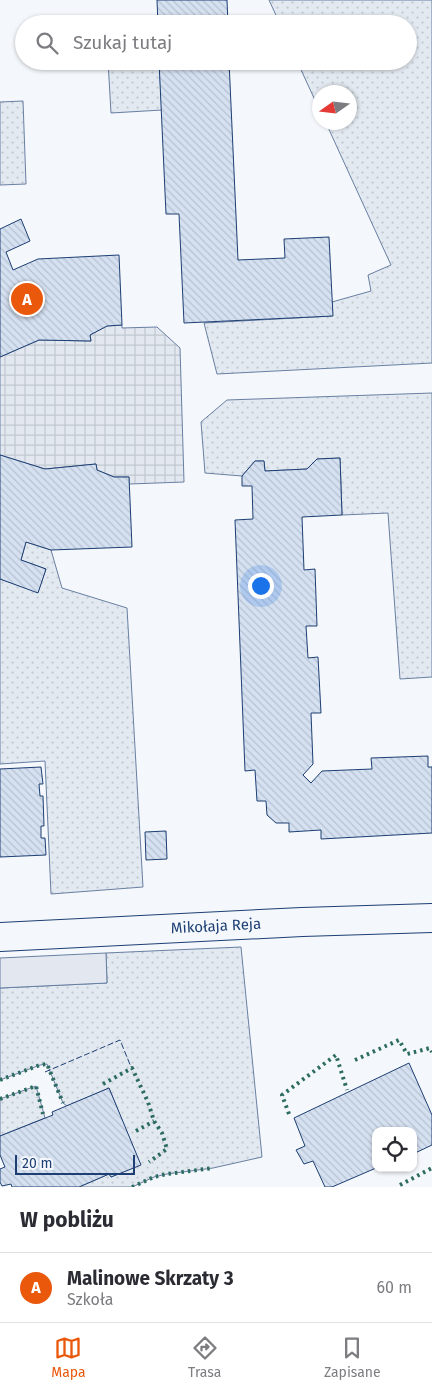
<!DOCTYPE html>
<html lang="pl">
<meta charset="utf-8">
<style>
:root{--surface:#fff;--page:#f2f2f3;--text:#2b2b33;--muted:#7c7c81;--line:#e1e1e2;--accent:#ea580c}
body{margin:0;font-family:"Fira Sans",sans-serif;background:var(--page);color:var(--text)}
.controls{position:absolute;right:15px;bottom:15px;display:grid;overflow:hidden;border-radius:10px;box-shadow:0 1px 4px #0004}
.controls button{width:45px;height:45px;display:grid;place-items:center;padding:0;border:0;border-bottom:1px solid var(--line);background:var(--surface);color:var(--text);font:25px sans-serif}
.compass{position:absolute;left:312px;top:85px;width:45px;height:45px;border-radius:50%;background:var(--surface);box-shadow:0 1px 4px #0004;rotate:256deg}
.scale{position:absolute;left:15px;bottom:12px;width:120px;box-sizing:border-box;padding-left:5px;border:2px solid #1d3f73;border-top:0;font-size:14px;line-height:18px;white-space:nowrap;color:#1d3f73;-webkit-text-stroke:4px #f4f7fb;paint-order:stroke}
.you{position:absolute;left:260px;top:585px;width:18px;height:18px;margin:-12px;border:4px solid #fff;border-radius:50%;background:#1a73e8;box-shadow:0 0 0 8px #1a73e833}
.badge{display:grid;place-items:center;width:32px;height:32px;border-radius:50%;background:var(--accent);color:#fff;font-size:16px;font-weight:700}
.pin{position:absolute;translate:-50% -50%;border:2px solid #fff;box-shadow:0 1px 5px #0006}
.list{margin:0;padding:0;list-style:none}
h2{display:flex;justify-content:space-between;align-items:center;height:65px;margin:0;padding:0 20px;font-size:21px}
h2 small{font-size:16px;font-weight:400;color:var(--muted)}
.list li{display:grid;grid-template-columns:32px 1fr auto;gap:15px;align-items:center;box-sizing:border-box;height:70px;padding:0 20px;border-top:1px solid var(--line)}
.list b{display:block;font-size:19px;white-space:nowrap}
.list p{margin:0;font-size:16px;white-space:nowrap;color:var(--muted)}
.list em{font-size:16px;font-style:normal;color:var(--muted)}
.icon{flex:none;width:28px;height:28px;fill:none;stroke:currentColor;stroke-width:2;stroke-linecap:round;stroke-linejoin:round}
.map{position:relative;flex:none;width:432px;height:1187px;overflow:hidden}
.search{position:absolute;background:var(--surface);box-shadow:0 1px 4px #0004;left:15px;right:15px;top:15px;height:55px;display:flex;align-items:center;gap:12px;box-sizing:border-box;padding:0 18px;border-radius:28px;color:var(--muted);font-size:19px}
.sheet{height:135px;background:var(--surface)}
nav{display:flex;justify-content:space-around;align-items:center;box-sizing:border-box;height:70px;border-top:1px solid var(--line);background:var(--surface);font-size:14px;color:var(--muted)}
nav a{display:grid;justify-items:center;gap:2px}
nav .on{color:var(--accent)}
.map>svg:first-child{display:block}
.grass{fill:url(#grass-dots);stroke:#687fa3}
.parking{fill:#e3e8f0;stroke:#687fa3}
.plaza{fill:url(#plaza-grid);stroke:#687fa3}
.building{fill:url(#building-back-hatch);stroke:#1d3f73}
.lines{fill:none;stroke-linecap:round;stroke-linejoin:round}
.minor-casing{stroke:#1d3f73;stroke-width:30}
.minor{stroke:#f4f7fb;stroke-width:28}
.hedge{stroke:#2c6c60;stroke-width:4;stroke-dasharray:2.5 4;stroke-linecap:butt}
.fence{stroke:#1d3f73;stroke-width:1;stroke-dasharray:6 2.5;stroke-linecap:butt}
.labels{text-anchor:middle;stroke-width:4;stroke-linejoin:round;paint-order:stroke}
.street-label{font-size:15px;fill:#1d3f73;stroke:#f4f7fb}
</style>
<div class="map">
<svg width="432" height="1187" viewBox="0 0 432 1187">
<defs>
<pattern id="grass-dots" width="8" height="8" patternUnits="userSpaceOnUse" patternTransform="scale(1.25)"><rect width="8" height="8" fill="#e3e9f0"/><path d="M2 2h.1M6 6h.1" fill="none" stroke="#c2c9d1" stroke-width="1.8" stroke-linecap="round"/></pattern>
<pattern id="plaza-grid" width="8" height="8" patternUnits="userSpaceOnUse" patternTransform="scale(1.25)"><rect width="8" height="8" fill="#e3e8f0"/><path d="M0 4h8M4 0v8" fill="none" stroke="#c2c8d1"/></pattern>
<pattern id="building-back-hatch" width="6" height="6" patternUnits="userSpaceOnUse" patternTransform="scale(1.25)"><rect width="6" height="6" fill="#d5e0f0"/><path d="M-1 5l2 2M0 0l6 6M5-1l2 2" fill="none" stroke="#b6c1d1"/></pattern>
</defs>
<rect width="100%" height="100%" fill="#f4f7fb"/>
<!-- grass -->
<path class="grass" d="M 269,0 L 432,0 L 432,363 L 217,374 L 204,323 L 332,316 L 332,302 L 371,291 L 368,275 L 391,265 L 326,123 L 350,122 L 350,92 L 320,92 L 319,109 L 297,61 L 408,61 L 408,24 L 280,24 Z
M 108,61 L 159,61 L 162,110 L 111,113 Z
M 23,101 L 26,184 L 0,185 L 0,102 Z
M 432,393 L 432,677 L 400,679 L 388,513 L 342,515 L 340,458 L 317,459 L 307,469 L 265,471 L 264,461 L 255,461 L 242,476 L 205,473 L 201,422 L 227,400 Z
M 26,542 L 51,550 L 62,588 L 127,608 L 143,887 L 51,894 L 45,761 L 0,764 L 0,579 L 38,592 L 46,569 L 21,560 Z
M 241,947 L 262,1157 L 213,1168 L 167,1174 L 154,1177 L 132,1187 L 79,1187 L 109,1174 L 111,1177 L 140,1165 L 109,1088 L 67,1106 L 63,1103 L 47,1064 L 40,1065 L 0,1080 L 0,988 L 107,983 L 106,953 Z
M 36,1086 L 45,1118 L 0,1136 L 0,1099 Z"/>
<!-- parking -->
<path class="parking" d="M 106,953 L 107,983 L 0,988 L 0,958 Z"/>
<!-- plaza -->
<path class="plaza" d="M 122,325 L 122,328 L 157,327 L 180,348 L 184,482 L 129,484 L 129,477 L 114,477 L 97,470 L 96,464 L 45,469 L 0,455 L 0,357 L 39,340 L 91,341 L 90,335 L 107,326 Z"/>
<!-- building -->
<path class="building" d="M 157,0 L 227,0 L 228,24 L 158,24 Z
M 159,61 L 229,61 L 238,260 L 285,258 L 284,239 L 329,237 L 333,316 L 184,323 L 179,214 L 166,214 Z
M 21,219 L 30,241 L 6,252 L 13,270 L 38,259 L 119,255 L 122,325 L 107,326 L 90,335 L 91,341 L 39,340 L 0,357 L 0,229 Z
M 0,455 L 45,469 L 96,464 L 97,470 L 114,477 L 129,477 L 132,547 L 51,550 L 26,542 L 21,560 L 46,569 L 38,593 L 0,579 Z
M 340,458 L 342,515 L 302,517 L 304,570 L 315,569 L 317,626 L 306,626 L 308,658 L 318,657 L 321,713 L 311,713 L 313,764 L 303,775 L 311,783 L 322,771 L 372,769 L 371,758 L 428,756 L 428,767 L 432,767 L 432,833 L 321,839 L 321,830 L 289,832 L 289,823 L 276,823 L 267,815 L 266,801 L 257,801 L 255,770 L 245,771 L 235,520 L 253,519 L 252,486 L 242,486 L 242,476 L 255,461 L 264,461 L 265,471 L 307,469 L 317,459 Z
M 41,767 L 43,784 L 39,784 L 40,796 L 43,796 L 44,826 L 41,826 L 41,838 L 45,838 L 46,855 L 0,857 L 0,769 Z
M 166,831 L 167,859 L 146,860 L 145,832 Z
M 409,1063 L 432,1115 L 432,1145 L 413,1154 L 413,1131 L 376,1131 L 376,1168 L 332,1187 L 325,1187 L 313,1161 L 304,1164 L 296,1150 L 305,1146 L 294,1118 Z
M 109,1088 L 141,1165 L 111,1177 L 109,1174 L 79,1187 L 12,1187 L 11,1184 L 2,1186 L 0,1182 L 0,1169 L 5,1167 L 0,1155 L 0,1136 L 53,1115 L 52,1112 Z"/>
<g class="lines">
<defs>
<path id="minor" d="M 0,937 L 302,922 L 432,918"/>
</defs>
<!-- minor casing -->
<use href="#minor" class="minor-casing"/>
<!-- minor -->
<use href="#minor" class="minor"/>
<!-- hedge -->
<path class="hedge" d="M 355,1060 L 399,1040 L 407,1054 L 430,1048 L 432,1052
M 0,1080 L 40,1065 L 47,1064 L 63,1103
M 103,1084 L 132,1068 L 148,1102 L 154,1121 L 162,1133 L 167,1149 L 149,1162
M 0,1099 L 36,1086 L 43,1114
M 289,1114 L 282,1095 L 336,1055 L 347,1090
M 136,1131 L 154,1121
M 400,1185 L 432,1168
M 132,1187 L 154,1177 L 167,1174 L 213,1168"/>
<!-- fence -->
<path class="fence" d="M 45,1072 L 120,1040 L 131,1067"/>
</g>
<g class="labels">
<!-- street labels -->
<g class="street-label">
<text transform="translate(216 926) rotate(-3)" y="5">Mikołaja Reja</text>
</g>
</g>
</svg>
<div class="controls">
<button><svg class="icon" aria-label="locate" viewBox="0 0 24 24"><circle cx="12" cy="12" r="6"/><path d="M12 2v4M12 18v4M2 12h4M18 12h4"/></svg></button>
</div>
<svg class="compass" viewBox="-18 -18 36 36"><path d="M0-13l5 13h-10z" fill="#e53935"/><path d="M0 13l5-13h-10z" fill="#7c7c81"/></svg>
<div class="scale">20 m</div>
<div class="you"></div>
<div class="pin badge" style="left:27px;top:299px">A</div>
<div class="search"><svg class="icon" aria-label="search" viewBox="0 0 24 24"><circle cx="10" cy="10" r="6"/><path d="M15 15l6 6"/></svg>Szukaj tutaj</div>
</div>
<section class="sheet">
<h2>W pobliżu<small></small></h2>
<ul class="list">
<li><span class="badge">A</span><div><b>Malinowe Skrzaty 3</b><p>Szkoła</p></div><em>60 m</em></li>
</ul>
</section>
<nav>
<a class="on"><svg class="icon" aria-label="map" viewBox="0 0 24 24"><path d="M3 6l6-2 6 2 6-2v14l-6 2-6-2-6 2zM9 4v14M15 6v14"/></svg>Mapa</a>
<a><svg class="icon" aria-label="directions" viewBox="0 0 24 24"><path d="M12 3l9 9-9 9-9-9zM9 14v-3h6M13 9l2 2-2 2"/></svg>Trasa</a>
<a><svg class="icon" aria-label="saved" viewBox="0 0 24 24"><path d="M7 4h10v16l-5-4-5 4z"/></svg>Zapisane</a>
</nav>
